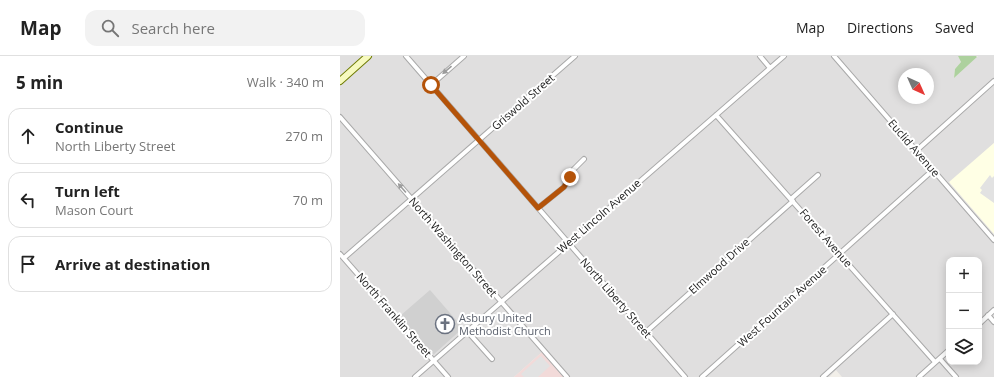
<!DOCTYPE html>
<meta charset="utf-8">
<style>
:root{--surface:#fff;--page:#f2f2f2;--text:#222;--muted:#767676;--line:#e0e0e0}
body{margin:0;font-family:"Open Sans",sans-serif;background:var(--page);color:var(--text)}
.controls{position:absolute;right:12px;bottom:12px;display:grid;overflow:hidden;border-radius:8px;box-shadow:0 2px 10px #0003}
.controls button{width:36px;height:36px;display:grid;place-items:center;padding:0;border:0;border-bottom:1px solid var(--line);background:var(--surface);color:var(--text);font:20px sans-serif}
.compass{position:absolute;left:558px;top:12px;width:36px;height:36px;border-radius:50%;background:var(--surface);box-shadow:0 2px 10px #0003;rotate:135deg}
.stop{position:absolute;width:12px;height:12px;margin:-9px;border:3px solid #b45309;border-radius:50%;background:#fff}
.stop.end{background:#b45309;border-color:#fff;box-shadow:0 1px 4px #0008}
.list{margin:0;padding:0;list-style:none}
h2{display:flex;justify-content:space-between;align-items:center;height:52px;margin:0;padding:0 16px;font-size:17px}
h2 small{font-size:13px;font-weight:400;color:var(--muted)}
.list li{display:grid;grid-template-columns:26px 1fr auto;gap:12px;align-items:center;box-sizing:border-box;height:56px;margin:0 8px 8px;padding:0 8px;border:1px solid var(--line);border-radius:12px}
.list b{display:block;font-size:15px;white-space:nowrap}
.list p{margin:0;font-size:13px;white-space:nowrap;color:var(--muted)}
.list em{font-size:13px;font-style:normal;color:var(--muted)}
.icon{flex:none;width:22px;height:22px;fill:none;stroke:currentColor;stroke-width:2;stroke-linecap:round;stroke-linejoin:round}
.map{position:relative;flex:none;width:654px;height:321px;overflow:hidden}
header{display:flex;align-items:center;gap:24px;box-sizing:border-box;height:56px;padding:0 20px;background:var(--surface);border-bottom:1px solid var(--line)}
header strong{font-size:19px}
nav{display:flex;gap:22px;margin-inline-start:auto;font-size:14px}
.search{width:280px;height:36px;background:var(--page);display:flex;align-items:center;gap:10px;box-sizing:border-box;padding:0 14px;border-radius:12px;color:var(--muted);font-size:15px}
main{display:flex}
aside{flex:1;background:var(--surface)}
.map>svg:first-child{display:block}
.residential{fill:#e0dfdf;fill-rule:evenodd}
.commercial{fill:#f2dad9}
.education{fill:#ffffe5}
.religious{fill:#d0d0d0}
.forest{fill:#add19e}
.parking{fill:#e2e2e2}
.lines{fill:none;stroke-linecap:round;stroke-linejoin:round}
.minor-casing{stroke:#a9a9a9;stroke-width:6}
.secondary-casing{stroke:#707d05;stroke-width:8}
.minor{stroke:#fff;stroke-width:4}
.secondary{stroke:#f7fabf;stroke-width:6}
.oneway{fill:#9c9c9c}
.route{stroke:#b45309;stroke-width:5}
.labels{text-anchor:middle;stroke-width:4;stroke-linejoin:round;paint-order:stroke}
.street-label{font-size:11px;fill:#222;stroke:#fff}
.worship-label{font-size:11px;fill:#5b616d;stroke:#fff;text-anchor:start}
</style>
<header>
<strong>Map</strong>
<div class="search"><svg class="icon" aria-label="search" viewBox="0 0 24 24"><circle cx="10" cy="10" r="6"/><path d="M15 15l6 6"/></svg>Search here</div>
<nav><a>Map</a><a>Directions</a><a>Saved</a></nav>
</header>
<main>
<aside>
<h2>5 min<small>Walk · 340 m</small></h2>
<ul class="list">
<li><svg class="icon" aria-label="ahead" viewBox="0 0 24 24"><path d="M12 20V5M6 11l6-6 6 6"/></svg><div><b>Continue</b><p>North Liberty Street</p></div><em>270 m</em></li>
<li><svg class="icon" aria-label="left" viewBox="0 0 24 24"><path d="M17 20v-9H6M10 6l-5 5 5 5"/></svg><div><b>Turn left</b><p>Mason Court</p></div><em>70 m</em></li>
<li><svg class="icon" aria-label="arrive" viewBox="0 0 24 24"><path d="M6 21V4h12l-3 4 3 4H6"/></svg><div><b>Arrive at destination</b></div></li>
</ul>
</aside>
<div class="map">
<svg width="654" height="321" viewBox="0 0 654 321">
<rect width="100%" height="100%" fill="#f2efe9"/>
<!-- residential -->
<path class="residential" d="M 0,0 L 618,0 L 621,6 L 615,13 L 614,22 L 638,0 L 654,0 L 654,87 L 610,127 L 654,178 L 654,321 L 502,321 L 496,314 L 489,321 L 224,321 L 202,296 L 174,321 L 0,321 ZM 564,18 L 588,18 L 588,42 L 564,42 ZM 609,204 L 639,204 L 639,306 L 609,306 Z"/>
<!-- commercial -->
<path class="commercial" d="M 202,296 L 224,321 L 174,321 Z"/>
<!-- education -->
<path class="education" d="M 654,87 L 654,178 L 609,126 Z"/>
<!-- religious -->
<path class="religious" d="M 90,234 L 123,272 L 93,299 L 60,260 Z"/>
<!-- forest -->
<path class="forest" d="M 618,0 L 636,0 L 637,1 L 614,22 L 615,13 L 621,6 Z"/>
<!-- parking -->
<path class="parking" d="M 650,119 L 652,122 L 654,120 L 654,147 L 640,137 L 642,134 L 640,132 Z
M 201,300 L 210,310 L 198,321 L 184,321 L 181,318 Z"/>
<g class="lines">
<defs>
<path id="minor" d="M 66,0 L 345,321
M 420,0 L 430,12
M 494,0 L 654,184
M 91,29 L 124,0
M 376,59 L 595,306
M 0,61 L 227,321
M 576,95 L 654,25
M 451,143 L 478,119
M 198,152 L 224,131 L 233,114 L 244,103
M 0,198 L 108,321
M 4,202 L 235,0
M 648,259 L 654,266
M 639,268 L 654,254
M 127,275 L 152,303
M 306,276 L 453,145
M 600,303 L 616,321
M 75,321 L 444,0
M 362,321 L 593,114
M 483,321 L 553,258
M 579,321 L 609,294"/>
<path id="secondary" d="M 0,25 L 28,0"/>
</defs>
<!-- minor casing -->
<use href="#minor" class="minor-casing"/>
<!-- secondary casing -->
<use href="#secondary" class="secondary-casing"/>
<!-- minor -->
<use href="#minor" class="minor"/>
<!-- secondary -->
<use href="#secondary" class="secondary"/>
</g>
<!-- one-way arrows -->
<defs><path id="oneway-solid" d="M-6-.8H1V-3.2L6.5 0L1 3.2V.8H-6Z"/></defs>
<g class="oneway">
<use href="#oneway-solid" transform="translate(107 14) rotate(139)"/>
<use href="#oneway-solid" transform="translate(62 132) rotate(-131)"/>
</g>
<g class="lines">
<!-- route -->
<path class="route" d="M 91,29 L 198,152 L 224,131 L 230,121"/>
</g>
<!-- icons -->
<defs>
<symbol id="church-ring" viewBox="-11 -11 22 22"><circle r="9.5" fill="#fff" stroke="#6b7280" stroke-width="1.5"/><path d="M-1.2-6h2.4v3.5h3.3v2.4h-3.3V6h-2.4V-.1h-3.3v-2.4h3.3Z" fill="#6b7280"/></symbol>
</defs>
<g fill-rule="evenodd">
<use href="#church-ring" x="94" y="257" width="22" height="22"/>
</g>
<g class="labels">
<!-- street labels -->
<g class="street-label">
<text transform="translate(183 46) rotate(-41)" y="4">Griswold Street</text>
<text transform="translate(574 92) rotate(49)" y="4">Euclid Avenue</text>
<text transform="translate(259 160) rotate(-41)" y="4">West Lincoln Avenue</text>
<text transform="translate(486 182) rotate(49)" y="4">Forest Avenue</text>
<text transform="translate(113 191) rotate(49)" y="4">North Washington Street</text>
<text transform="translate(379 210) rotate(-42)" y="4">Elmwood Drive</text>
<text transform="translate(276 242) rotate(49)" y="4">North Liberty Street</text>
<text transform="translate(442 250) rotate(-42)" y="4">West Fountain Avenue</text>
<text transform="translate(54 259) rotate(49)" y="4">North Franklin Street</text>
</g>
<!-- worship labels -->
<g class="worship-label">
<text x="119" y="266">Asbury United<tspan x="119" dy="13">Methodist Church</tspan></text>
</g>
</g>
</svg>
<div class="controls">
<button>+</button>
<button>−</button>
<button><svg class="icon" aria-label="layers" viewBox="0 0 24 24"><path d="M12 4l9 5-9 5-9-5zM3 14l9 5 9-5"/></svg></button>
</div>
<svg class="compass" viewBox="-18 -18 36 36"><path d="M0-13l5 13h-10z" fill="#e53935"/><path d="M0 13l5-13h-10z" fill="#767676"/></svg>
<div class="stop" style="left:91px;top:29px"></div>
<div class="stop end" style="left:230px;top:121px"></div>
</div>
</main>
